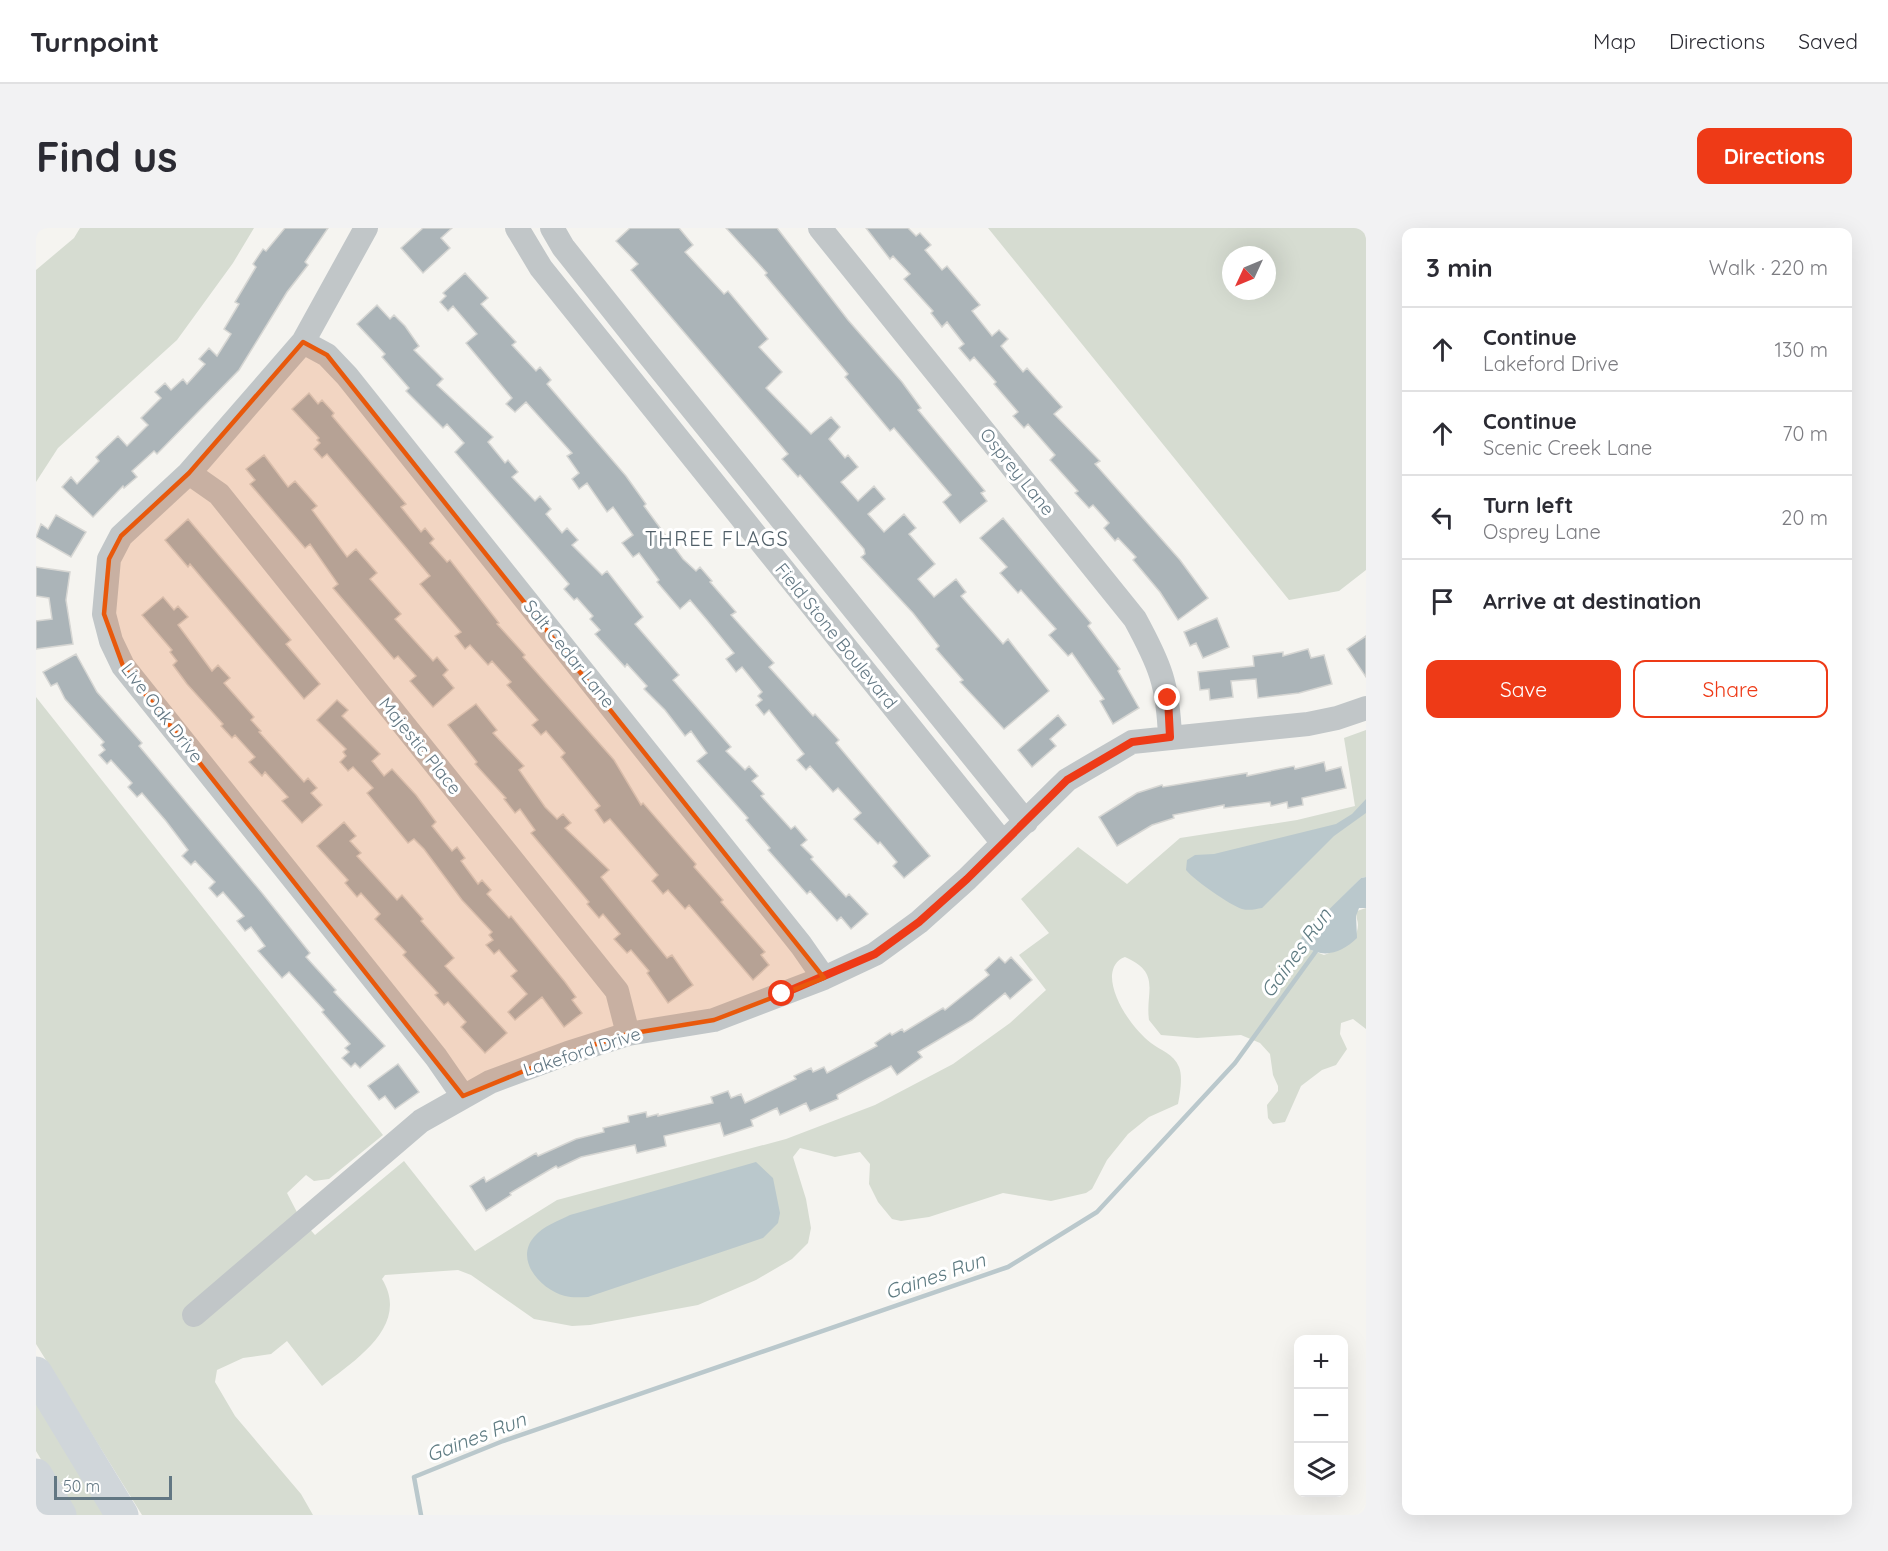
<!DOCTYPE html>
<meta charset="utf-8">
<style>
:root{--surface:#fff;--page:#f2f2f3;--text:#2b2b33;--muted:#7c7c81;--line:#e1e1e2;--accent:#ee3a17}
body{margin:0;font-family:Quicksand,sans-serif;background:var(--page);color:var(--text)}
.controls{position:absolute;right:18px;bottom:18px;display:grid;overflow:hidden;border-radius:12px;box-shadow:0 6px 24px #0002}
.controls button{width:54px;height:54px;display:grid;place-items:center;padding:0;border:0;border-bottom:2px solid var(--line);background:var(--surface);color:var(--text);font:30px sans-serif}
.compass{position:absolute;left:1186px;top:18px;width:54px;height:54px;border-radius:50%;background:var(--surface);box-shadow:0 6px 24px #0002;rotate:226deg}
.scale{position:absolute;left:18px;bottom:15px;width:118px;box-sizing:border-box;padding-left:6px;border:3px solid #627783;border-top:0;font-size:16px;line-height:21px;white-space:nowrap;color:#627783;-webkit-text-stroke:4px #fff;paint-order:stroke}
.stop{position:absolute;width:18px;height:18px;margin:-14px;border:4px solid #ee3a17;border-radius:50%;background:#fff}
.stop.end{background:#ee3a17;border-color:#fff;box-shadow:0 2px 6px #0008}
.list{margin:0;padding:0;list-style:none}
h2{display:flex;justify-content:space-between;align-items:center;height:78px;margin:0;padding:0 24px;font-size:26px}
h2 small{font-size:20px;font-weight:400;color:var(--muted)}
.list li{display:grid;grid-template-columns:39px 1fr auto;gap:18px;align-items:center;box-sizing:border-box;height:84px;padding:0 24px;border-top:2px solid var(--line)}
.list b{display:block;font-size:22px;white-space:nowrap}
.list p{margin:0;font-size:20px;white-space:nowrap;color:var(--muted)}
.list em{font-size:20px;font-style:normal;color:var(--muted)}
.actions{display:flex;gap:12px;padding:18px 24px}
.actions a{flex:1;padding:14px 0;border:2px solid var(--accent);border-radius:12px;text-align:center;font-size:21px;color:var(--accent)}
.actions .main{background:var(--accent);color:#fff}
.icon{flex:none;width:33px;height:33px;fill:none;stroke:currentColor;stroke-width:2;stroke-linecap:round;stroke-linejoin:round}
.map{position:relative;flex:none;width:1330px;height:1287px;overflow:hidden;border-radius:12px}
header{display:flex;align-items:center;gap:36px;box-sizing:border-box;height:84px;padding:0 30px;background:var(--surface);border-bottom:2px solid var(--line)}
header strong{font-size:28px}
nav{display:flex;gap:33px;margin-inline-start:auto;font-size:21px}
.intro{display:flex;align-items:center;justify-content:space-between;box-sizing:border-box;height:144px;padding:0 36px}
h1{margin:0;font-size:42px}
.button{padding:15px 27px;border-radius:12px;background:var(--accent);color:#fff;font-size:21px;font-weight:700}
main{display:flex;gap:36px;padding:0 36px}
aside{flex:1;background:var(--surface);border-radius:12px;box-shadow:0 6px 24px #0002}
.map>svg:first-child{display:block}
.green{fill:#d6dcd1;fill-rule:evenodd}
.water{fill:#bac8cc}
.lines{fill:none;stroke-linecap:round;stroke-linejoin:round}
.stream{stroke:#bac8cc;stroke-width:4.5}
.building{fill:#abb4b8;stroke:#d6d6d3;stroke-width:1.5}
.minor{stroke:#c1c6c8;stroke-width:24}
.highway{stroke:#d0d6da;stroke-width:33}
.route{stroke:#ee3a17;stroke-width:8}
.marked{fill:#e8590c;fill-opacity:0.2;stroke:#e8590c;stroke-width:4.5;stroke-linejoin:round}
.labels{text-anchor:middle;stroke-width:6;stroke-linejoin:round;paint-order:stroke}
.street-label{font-size:18px;fill:#627783;stroke:#fff}
.neighbourhood-label{font-size:20px;letter-spacing:1.5px;fill:#505f68;stroke:#fff}
.water-label{font-size:20px;font-style:italic;fill:#5d7a81;stroke:#fff}
</style>
<header>
<strong>Turnpoint</strong>
<nav><a>Map</a><a>Directions</a><a>Saved</a></nav>
</header>
<div class="intro"><h1>Find us</h1><a class="button">Directions</a></div>
<main>
<div class="map">
<svg width="1330" height="1287" viewBox="0 0 1330 1287">
<rect width="100%" height="100%" fill="#f5f4f0"/>
<!-- green -->
<path class="green" d="M 44,0 L 218,0 L 197,35 L 141,112 L 22,220 L 0,254 L 0,42 L 38,10 Z
M 952,0 L 1330,0 L 1330,342 L 1303,363 L 1253,372 ZM 1195,27 L 1231,27 L 1231,63 L 1195,63 Z
M 0,469 L 347,907 L 293,951 L 278,953 L 270,947 L 251,965 L 264,990 L 279,1007 L 368,933 L 439,1023 L 521,972 L 750,911 L 839,877 L 917,836 L 974,795 L 1010,762 L 983,727 L 1013,705 L 985,671 L 1042,619 L 1091,656 L 1144,610 L 1261,592 L 1319,578 L 1308,510 L 1330,502 L 1330,649 L 1325,650 L 1265,711 L 1275,722 L 1288,727 C 1303,721 1321,717 1322,697 C 1322,691 1319,689 1321,683 L 1330,680 L 1330,801 L 1317,791 L 1305,795 L 1304,806 L 1311,821 L 1300,837 L 1286,842 L 1265,858 L 1249,894 L 1237,896 L 1232,890 L 1231,877 L 1242,863 L 1242,858 L 1237,847 L 1234,826 L 1224,815 L 1205,807 L 1161,810 L 1125,807 L 1113,792 C 1109,764 1126,745 1089,729 C 1080,732 1077,739 1076,747 C 1075,770 1097,801 1115,815 C 1124,822 1138,826 1143,839 C 1147,848 1144,866 1142,876 L 1113,889 L 1092,906 L 1071,932 L 1056,961 L 1050,965 L 1015,973 L 967,965 L 893,989 L 865,993 L 856,991 L 842,974 L 833,956 L 834,936 L 824,924 L 799,929 L 764,920 L 757,929 L 770,971 L 775,1000 L 772,1015 L 756,1031 L 720,1052 L 662,1077 L 554,1097 L 536,1098 L 498,1091 L 435,1047 L 422,1042 L 349,1047 L 346,1051 C 375,1098 318,1133 286,1158 L 251,1113 L 235,1126 L 207,1130 L 181,1142 L 179,1154 L 199,1188 L 265,1266 L 277,1287 L 106,1287 L 0,1116 Z
M 0,1167 L 73,1287 L 38,1287 L 0,1223 Z"/>
<!-- water -->
<path class="water" d="M 1330,571 L 1330,585 L 1298,608 L 1226,680 C 1220,681 1213,683 1206,681 C 1194,677 1158,652 1150,642 L 1151,632 L 1159,627 L 1178,626 L 1300,596 L 1316,586 Z
M 1330,649 L 1330,680 L 1323,680 L 1320,688 L 1321,710 C 1305,725 1289,731 1269,719 L 1265,711 L 1267,707 L 1325,650 Z
M 720,934 L 737,950 L 744,985 L 742,995 L 727,1010 L 552,1069 C 545,1069 536,1070 529,1068 C 505,1062 478,1032 498,1009 C 507,998 522,993 534,987 Z"/>
<g class="lines">
<!-- stream -->
<path class="stream" d="M 385,1287 L 378,1249 L 467,1213 L 972,1039 L 1061,984 L 1199,835 L 1283,719"/>
</g>
<!-- building -->
<path class="building" d="M 249,0 L 292,0 L 269,34 L 272,37 L 251,64 L 203,142 L 121,226 L 118,223 L 96,243 L 101,249 L 88,260 L 87,258 L 57,289 L 26,259 L 35,249 L 41,256 L 63,233 L 60,229 L 82,208 L 91,218 L 112,197 L 105,190 L 125,170 L 119,164 L 129,155 L 135,162 L 147,151 L 151,156 L 169,136 L 163,131 L 173,120 L 181,128 L 195,106 L 188,101 L 203,76 L 199,74 L 220,39 L 217,36 L 227,21 L 230,23 Z
M 387,0 L 416,0 L 405,10 L 414,20 L 387,45 L 365,20 Z
M 594,0 L 643,0 L 657,17 L 649,24 L 688,66 L 692,63 L 732,111 L 723,119 L 746,144 L 730,160 L 775,206 L 795,189 L 804,199 L 793,211 L 809,230 L 812,227 L 822,239 L 805,254 L 822,273 L 838,258 L 849,271 L 832,286 L 848,304 L 868,286 L 880,300 L 873,306 L 899,336 L 882,351 L 898,369 L 920,351 L 930,364 L 925,368 L 967,416 L 972,411 L 1013,463 L 968,501 L 924,454 L 927,452 L 900,421 L 903,418 L 877,385 L 825,329 L 829,326 L 828,321 L 764,247 L 762,249 L 746,231 L 752,226 L 595,42 L 602,36 L 580,13 Z
M 690,0 L 741,0 L 812,92 L 866,154 L 885,180 L 882,182 L 949,263 L 945,265 L 951,273 L 924,295 L 907,274 L 915,267 L 858,200 L 854,203 L 809,149 L 812,146 L 729,47 L 731,45 Z
M 830,0 L 872,0 L 880,8 L 884,5 L 895,17 L 889,22 L 906,42 L 911,38 L 944,77 L 936,83 L 956,108 L 963,102 L 972,111 L 965,118 L 987,144 L 991,140 L 1026,179 L 1018,186 L 1064,233 L 1059,236 L 1144,332 L 1172,370 L 1142,392 L 1124,364 L 1097,332 L 1100,329 L 1082,310 L 1079,313 L 1068,300 L 1073,295 L 1057,277 L 1053,280 L 1039,265 L 1042,263 L 1014,232 L 1019,227 L 992,196 L 988,200 L 977,188 L 982,184 L 958,156 L 960,154 L 938,129 L 934,133 L 923,120 L 928,116 L 911,94 L 906,99 L 895,85 L 897,83 L 868,51 L 874,46 L 857,28 L 854,31 Z
M 429,45 L 452,70 L 445,76 L 480,114 L 476,117 L 500,143 L 504,139 L 515,152 L 511,156 L 590,248 L 610,276 L 608,278 L 647,331 L 660,343 L 664,339 L 676,353 L 674,354 L 700,384 L 695,387 L 738,435 L 733,439 L 777,488 L 779,486 L 803,512 L 800,515 L 894,628 L 868,650 L 857,638 L 861,634 L 844,614 L 842,616 L 818,591 L 825,585 L 802,560 L 797,564 L 774,538 L 770,542 L 761,532 L 768,526 L 733,482 L 728,487 L 720,477 L 726,472 L 722,468 L 726,464 L 706,439 L 700,444 L 690,431 L 698,425 L 671,392 L 654,372 L 644,381 L 621,354 L 623,352 L 603,325 L 597,329 L 586,315 L 597,307 L 577,279 L 571,284 L 551,255 L 543,261 L 536,251 L 543,245 L 531,228 L 536,225 L 490,174 L 479,184 L 470,176 L 476,170 L 430,115 L 441,106 L 417,78 L 412,83 L 404,74 L 410,68 L 407,65 Z
M 341,77 L 354,91 L 358,87 L 369,98 L 383,118 L 378,122 L 407,151 L 401,157 L 457,209 L 452,214 L 469,235 L 472,232 L 482,244 L 476,249 L 499,273 L 504,268 L 515,281 L 510,286 L 526,305 L 531,300 L 542,312 L 536,317 L 566,347 L 571,343 L 607,389 L 599,396 L 643,447 L 637,452 L 695,519 L 690,523 L 709,542 L 713,538 L 722,548 L 716,553 L 728,566 L 725,568 L 755,601 L 759,598 L 771,612 L 765,617 L 777,629 L 775,631 L 810,669 L 813,666 L 832,686 L 815,701 L 805,689 L 801,693 L 774,663 L 771,666 L 732,622 L 734,620 L 710,592 L 712,590 L 661,533 L 671,525 L 655,503 L 649,508 L 629,482 L 608,461 L 611,458 L 591,436 L 589,439 L 559,406 L 564,402 L 554,391 L 557,388 L 541,370 L 538,372 L 528,361 L 533,356 L 419,224 L 428,215 L 411,196 L 407,200 L 370,163 L 373,160 L 346,129 L 349,126 L 321,96 Z
M 273,165 L 282,176 L 286,172 L 298,185 L 296,188 L 370,276 L 365,279 L 385,304 L 389,300 L 398,311 L 394,315 L 411,334 L 414,332 L 463,395 L 461,396 L 489,427 L 487,429 L 578,532 L 605,577 L 607,575 L 660,636 L 658,639 L 687,672 L 685,674 L 729,724 L 725,727 L 733,737 L 717,752 L 653,677 L 649,681 L 632,662 L 627,666 L 616,653 L 622,647 L 574,591 L 568,595 L 559,582 L 564,578 L 525,529 L 529,525 L 510,503 L 505,507 L 496,497 L 502,492 L 471,457 L 475,454 L 456,433 L 452,437 L 434,417 L 429,421 L 419,408 L 425,404 L 384,356 L 394,348 L 291,226 L 286,230 L 278,221 L 284,215 L 281,212 L 283,210 L 256,181 Z
M 228,227 L 252,259 L 259,253 L 281,278 L 276,282 L 311,329 L 320,321 L 341,345 L 334,351 L 365,386 L 359,391 L 397,433 L 401,429 L 412,442 L 407,447 L 418,460 L 397,479 L 374,453 L 380,448 L 362,428 L 358,431 L 297,360 L 302,356 L 274,316 L 269,320 L 214,256 L 219,252 L 210,241 Z
M 20,287 L 50,304 L 35,329 L 0,309 L 5,296 L 12,301 Z
M 967,290 L 1055,395 L 1052,398 L 1084,441 L 1082,443 L 1103,480 L 1077,496 L 1064,473 L 1068,471 L 1036,425 L 1032,428 L 1013,407 L 1020,401 L 985,362 L 982,365 L 964,345 L 971,339 L 944,310 Z
M 152,291 L 255,412 L 250,416 L 284,456 L 268,471 L 154,336 L 152,339 L 129,312 Z
M 0,339 L 34,344 L 30,372 L 37,416 L 0,421 L 0,393 L 16,391 L 13,370 L 0,368 Z
M 127,369 L 138,382 L 142,378 L 152,389 L 142,397 L 176,443 L 182,437 L 194,450 L 188,455 L 218,489 L 215,492 L 225,503 L 223,504 L 268,554 L 272,550 L 281,560 L 275,565 L 286,577 L 266,595 L 246,573 L 252,569 L 229,544 L 226,548 L 213,534 L 219,529 L 199,507 L 196,510 L 185,498 L 187,496 L 151,456 L 137,437 L 141,433 L 134,424 L 136,422 L 106,387 Z
M 1181,390 L 1193,419 L 1167,430 L 1160,415 L 1154,418 L 1148,404 Z
M 1330,408 L 1330,449 L 1311,421 Z
M 1272,421 L 1275,430 L 1288,427 L 1296,456 L 1263,465 L 1222,470 L 1220,451 L 1195,453 L 1197,469 L 1174,472 L 1173,461 L 1164,462 L 1162,444 L 1218,438 L 1217,428 L 1247,424 L 1247,428 Z
M 40,426 L 61,464 L 106,515 L 103,518 L 226,665 L 274,725 L 270,729 L 300,762 L 298,764 L 349,818 L 324,840 L 319,835 L 315,839 L 306,830 L 313,824 L 309,820 L 314,816 L 286,784 L 288,782 L 253,744 L 246,750 L 222,723 L 229,718 L 215,699 L 209,703 L 201,693 L 208,688 L 187,664 L 181,669 L 173,660 L 179,654 L 159,633 L 155,637 L 146,628 L 152,622 L 130,593 L 106,565 L 101,569 L 92,559 L 96,555 L 75,532 L 71,536 L 63,527 L 69,522 L 65,517 L 68,514 L 29,471 L 21,455 L 15,458 L 7,444 Z
M 301,472 L 312,482 L 306,488 L 344,526 L 336,533 L 348,548 L 356,541 L 380,567 L 400,594 L 396,598 L 416,623 L 421,619 L 429,630 L 425,633 L 442,656 L 446,652 L 455,662 L 451,666 L 473,690 L 475,688 L 529,754 L 540,769 L 536,772 L 546,785 L 528,799 L 506,769 L 479,792 L 472,784 L 491,766 L 475,748 L 481,743 L 463,722 L 458,726 L 450,717 L 457,712 L 453,707 L 456,704 L 426,672 L 388,621 L 378,611 L 372,615 L 331,565 L 337,560 L 317,539 L 312,543 L 304,534 L 310,528 L 307,524 L 310,521 L 281,492 Z
M 440,476 L 461,502 L 457,505 L 488,538 L 483,542 L 509,579 L 521,591 L 527,586 L 535,595 L 529,600 L 573,642 L 565,649 L 631,730 L 636,727 L 657,757 L 632,775 L 611,745 L 613,743 L 595,722 L 591,725 L 578,711 L 584,706 L 567,686 L 563,690 L 551,676 L 553,674 L 495,605 L 499,602 L 484,581 L 479,585 L 468,571 L 470,570 L 439,536 L 441,534 L 412,497 Z
M 1022,487 L 1030,497 L 1014,511 L 1020,518 L 996,539 L 982,522 Z
M 1288,534 L 1290,543 L 1305,539 L 1310,560 L 1266,570 L 1267,577 L 1252,580 L 1251,574 L 1235,578 L 1234,574 L 1188,580 L 1188,577 L 1137,587 L 1138,590 L 1116,597 L 1081,618 L 1063,589 L 1101,565 L 1126,557 L 1127,559 L 1211,545 L 1211,548 L 1258,538 L 1259,541 Z
M 308,594 L 320,608 L 314,613 L 325,625 L 321,628 L 361,672 L 366,667 L 387,691 L 385,693 L 418,730 L 409,738 L 471,805 L 449,825 L 425,799 L 430,794 L 412,774 L 408,777 L 399,767 L 402,765 L 367,727 L 370,724 L 339,691 L 344,686 L 325,665 L 321,669 L 309,655 L 312,652 L 281,618 Z
M 963,729 L 969,735 L 975,729 L 996,752 L 974,771 L 969,765 L 936,792 L 882,824 L 886,829 L 861,847 L 855,838 L 801,867 L 802,871 L 774,883 L 770,875 L 744,887 L 741,880 L 715,892 L 717,898 L 688,908 L 684,895 L 628,908 L 630,918 L 601,925 L 599,917 L 545,929 L 522,940 L 520,938 L 474,965 L 475,967 L 450,983 L 434,958 L 448,949 L 450,954 L 500,925 L 502,928 L 540,911 L 568,904 L 567,900 L 593,894 L 592,888 L 610,884 L 611,889 L 622,886 L 622,888 L 677,875 L 675,869 L 692,863 L 695,870 L 705,866 L 709,875 L 760,851 L 758,848 L 775,840 L 777,844 L 788,839 L 791,845 L 841,818 L 839,815 L 854,805 L 856,807 L 866,801 L 868,804 L 907,780 L 909,782 L 953,747 L 949,742 Z
M 362,836 L 383,864 L 359,881 L 349,868 L 343,872 L 332,858 Z"/>
<g class="lines">
<!-- minor -->
<path class="minor" d="M 330,0 L 267,114 L 153,245 L 85,308 L 73,331 L 68,386 L 75,413 L 87,438 L 400,829 L 427,868
M 481,0 L 505,40 L 967,615
M 516,0 L 527,19 L 608,121 L 990,594
M 784,0 L 1099,391 C 1124,437 1132,456 1134,509
M 267,114 L 291,127 L 311,148 L 765,717 L 788,750
M 153,245 L 183,266 L 581,763 L 592,806
M 158,1087 L 385,893 L 454,854 L 532,825 L 592,806 L 678,792 L 788,750 L 839,726 L 883,694 L 931,651 L 1031,552 L 1096,514 L 1272,496 L 1301,490 L 1330,480"/>
<!-- highway -->
<path class="highway" d="M 0,1145 L 86,1287
M 0,1247 L 24,1287"/>
</g>
<g class="lines">
<!-- route -->
<path class="route" d="M 746,766 L 839,726 L 883,694 L 931,651 L 1031,552 L 1096,514 L 1134,509 L 1132,470"/>
</g>
<!-- marked area -->
<path class="marked" d="M 267,114 L 291,127 L 788,750 L 678,792 L 592,806 L 532,825 L 427,868 L 87,438 L 68,386 L 73,331 L 85,308 L 153,245 Z"/>
<g class="labels">
<!-- street labels -->
<g class="street-label">
<text transform="translate(981 244) rotate(51)" y="6">Osprey Lane</text>
<text transform="translate(800 408) rotate(51)" y="6">Field Stone Boulevard</text>
<text transform="translate(533 426) rotate(51)" y="6">Salt Cedar Lane</text>
<text transform="translate(126 485) rotate(52)" y="6">Live Oak Drive</text>
<text transform="translate(384 518) rotate(51)" y="6">Majestic Place</text>
<text transform="translate(546 824) rotate(-18)" y="6">Lakeford Drive</text>
</g>
<!-- neighbourhood labels -->
<g class="neighbourhood-label">
<text x="681" y="318">THREE FLAGS</text>
</g>
<!-- water labels -->
<g class="water-label">
<text transform="translate(1260 725) rotate(-54)" y="7">Gaines Run</text>
<text transform="translate(899 1048) rotate(-19)" y="7">Gaines Run</text>
<text transform="translate(440 1209) rotate(-21)" y="7">Gaines Run</text>
</g>
</g>
</svg>
<div class="controls">
<button>+</button>
<button>−</button>
<button><svg class="icon" aria-label="layers" viewBox="0 0 24 24"><path d="M12 4l9 5-9 5-9-5zM3 14l9 5 9-5"/></svg></button>
</div>
<svg class="compass" viewBox="-18 -18 36 36"><path d="M0-13l5 13h-10z" fill="#e53935"/><path d="M0 13l5-13h-10z" fill="#7c7c81"/></svg>
<div class="scale">50 m</div>
<div class="stop" style="left:746px;top:766px"></div>
<div class="stop end" style="left:1132px;top:470px"></div>
</div>
<aside>
<h2>3 min<small>Walk · 220 m</small></h2>
<ul class="list">
<li><svg class="icon" aria-label="ahead" viewBox="0 0 24 24"><path d="M12 20V5M6 11l6-6 6 6"/></svg><div><b>Continue</b><p>Lakeford Drive</p></div><em>130 m</em></li>
<li><svg class="icon" aria-label="ahead" viewBox="0 0 24 24"><path d="M12 20V5M6 11l6-6 6 6"/></svg><div><b>Continue</b><p>Scenic Creek Lane</p></div><em>70 m</em></li>
<li><svg class="icon" aria-label="left" viewBox="0 0 24 24"><path d="M17 20v-9H6M10 6l-5 5 5 5"/></svg><div><b>Turn left</b><p>Osprey Lane</p></div><em>20 m</em></li>
<li><svg class="icon" aria-label="arrive" viewBox="0 0 24 24"><path d="M6 21V4h12l-3 4 3 4H6"/></svg><div><b>Arrive at destination</b></div></li>
</ul>
<div class="actions"><a class="main">Save</a><a>Share</a></div>
</aside>
</main>
